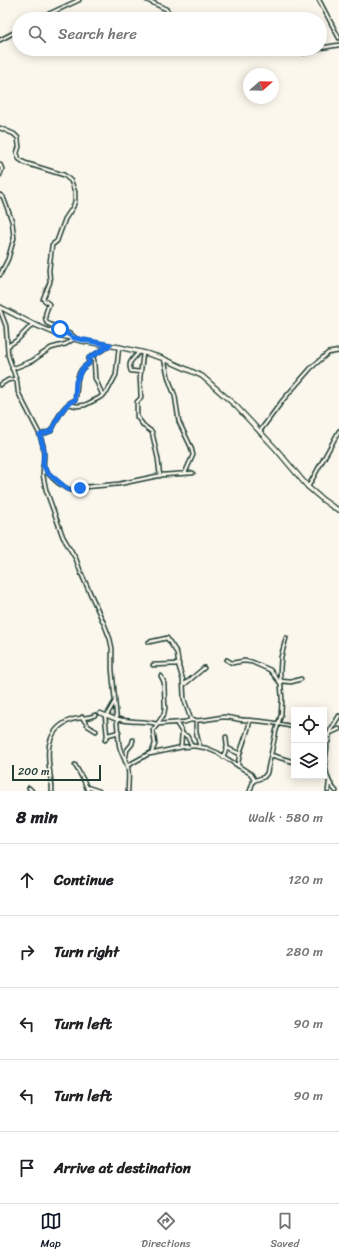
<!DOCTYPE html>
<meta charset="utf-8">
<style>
:root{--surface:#fff;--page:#f2f2f2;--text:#202124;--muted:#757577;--line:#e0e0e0;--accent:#111827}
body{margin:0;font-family:Sriracha,sans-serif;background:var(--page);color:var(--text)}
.controls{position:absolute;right:12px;bottom:12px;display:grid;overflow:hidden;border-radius:0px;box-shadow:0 2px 10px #0003}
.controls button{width:36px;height:36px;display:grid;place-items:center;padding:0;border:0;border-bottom:1px solid var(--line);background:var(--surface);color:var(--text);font:20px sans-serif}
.compass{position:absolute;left:243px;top:68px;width:36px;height:36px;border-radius:50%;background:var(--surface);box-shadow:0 2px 10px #0003;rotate:70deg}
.scale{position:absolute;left:12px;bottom:10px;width:89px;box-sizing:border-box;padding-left:4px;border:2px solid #1f3d34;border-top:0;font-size:11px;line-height:14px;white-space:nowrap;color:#1f3d34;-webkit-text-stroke:3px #fbf7ec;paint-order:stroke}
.stop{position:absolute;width:12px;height:12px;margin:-9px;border:3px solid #1a73e8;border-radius:50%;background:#fff}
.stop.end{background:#1a73e8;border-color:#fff;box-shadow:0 1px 4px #0008}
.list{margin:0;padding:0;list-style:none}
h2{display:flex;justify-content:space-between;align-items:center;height:52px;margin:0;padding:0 16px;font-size:17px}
h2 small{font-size:13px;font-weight:400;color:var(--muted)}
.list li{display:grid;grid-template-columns:26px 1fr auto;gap:12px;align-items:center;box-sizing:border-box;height:72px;padding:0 16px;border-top:1px solid var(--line)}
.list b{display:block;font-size:15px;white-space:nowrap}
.list em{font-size:13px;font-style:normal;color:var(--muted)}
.icon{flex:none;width:22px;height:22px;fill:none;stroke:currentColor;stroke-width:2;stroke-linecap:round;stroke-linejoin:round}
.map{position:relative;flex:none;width:339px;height:791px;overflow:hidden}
.search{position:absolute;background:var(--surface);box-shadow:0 2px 10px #0003;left:12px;right:12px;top:12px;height:44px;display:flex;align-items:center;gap:10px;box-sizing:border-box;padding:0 14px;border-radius:22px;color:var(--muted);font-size:15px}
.sheet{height:412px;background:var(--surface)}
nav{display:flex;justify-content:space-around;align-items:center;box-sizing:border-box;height:56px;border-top:1px solid var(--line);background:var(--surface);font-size:11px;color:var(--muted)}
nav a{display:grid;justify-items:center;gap:2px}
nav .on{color:var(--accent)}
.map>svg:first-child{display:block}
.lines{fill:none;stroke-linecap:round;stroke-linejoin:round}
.minor-casing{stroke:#1f3d34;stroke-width:5.5}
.tertiary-casing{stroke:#1f3d34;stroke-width:6}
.minor{stroke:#fbf7ec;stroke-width:2.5}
.tertiary{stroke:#fbf7ec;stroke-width:3.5}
.route{stroke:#1a73e8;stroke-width:5}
</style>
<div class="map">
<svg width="339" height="791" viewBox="0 0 339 791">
<rect width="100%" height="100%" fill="#fbf7ec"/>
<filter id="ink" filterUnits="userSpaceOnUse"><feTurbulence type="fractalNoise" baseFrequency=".025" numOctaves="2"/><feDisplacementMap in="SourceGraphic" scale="8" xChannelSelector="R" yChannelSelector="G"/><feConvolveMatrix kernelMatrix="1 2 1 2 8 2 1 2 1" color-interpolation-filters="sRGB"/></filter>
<g filter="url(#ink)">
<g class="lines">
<defs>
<path id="minor" d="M 147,0 L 166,9 L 173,18 L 184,19
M 319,0 L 339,38
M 38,19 L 79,0
M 0,40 L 19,30
M 320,48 L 339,45
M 302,49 L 304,53 L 319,49
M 0,128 L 14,134 L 18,138 L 19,147 L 17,153 L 19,159 L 25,163 L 64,175 L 71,181 L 75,192 L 75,201 L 73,207 L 65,219 L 57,241 L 52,245 L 49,270 L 50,282 L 43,299 L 49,304 C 47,311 43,315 47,323 L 72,335 L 75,338 L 66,344 L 51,348 L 32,361 L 12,369
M 0,164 L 2,169 L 0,175
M 0,195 L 3,197 L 5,202 L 12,221 L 14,238 L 8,259 L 0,275
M 0,310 L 6,326 L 8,355 L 17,382 L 18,392 L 39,433 L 43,445 L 44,456 L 43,475 L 46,490 L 63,537 L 76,559 L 81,573 L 105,626 L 110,639 L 112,648 L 112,669 L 119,744 C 120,752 124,757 127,765 C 130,772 128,783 128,791
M 8,346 L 17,340 L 33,324
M 139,352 C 134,359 127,361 131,371 L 141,372
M 143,353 L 140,378 L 141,398 L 137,402 L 137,417 L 144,426 L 152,432 L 158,459 L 160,476
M 92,356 L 94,360 L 95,378 L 103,396
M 164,359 L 169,380 L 175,396 L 179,422 L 191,447 L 193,455 L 185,473
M 0,385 L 8,380 L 15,379
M 69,404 L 77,406 L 85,405 L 99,398 L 107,392 L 116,375 L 119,347
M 260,431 L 283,400 L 311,368 L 328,353 L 339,351
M 40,435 L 51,431 C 58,419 62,405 75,400 C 79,386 73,373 88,364 L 89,358 L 109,346
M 43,466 C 48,475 60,486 70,490 L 85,487 L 119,484 L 162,475 L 193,473
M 308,487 L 339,431
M 227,660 L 232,663 L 244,661 L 252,662 L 270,670 L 281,684
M 153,665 L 179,664
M 281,681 L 291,682 L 301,679
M 185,684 L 204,668
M 100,713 L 118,720
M 105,715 L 107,736
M 107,715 L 115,701
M 82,717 L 88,726 L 96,731
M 118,719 C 131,723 144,720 157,724
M 190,720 C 201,722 213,718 224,717 C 231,717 238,720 245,720 C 262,721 278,723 294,727
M 196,721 L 196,732 L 200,747
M 158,723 L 164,714 L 165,708 L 164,682 L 161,676
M 177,724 L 182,732 L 181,747
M 182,734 L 187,736 L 192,746
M 324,736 L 339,729
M 324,737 C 328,743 327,748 326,755 C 324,768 327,782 336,791
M 105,740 L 108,735 L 119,732
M 328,742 L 330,731 L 339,716
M 227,748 L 240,754
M 150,754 L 182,747 L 194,746 L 206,748 L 218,753 L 251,774 L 254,779 L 250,791
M 271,755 L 294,762
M 223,757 L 227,747 L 226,737
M 125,761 L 127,750 L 132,744 L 133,740
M 75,765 L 84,781 L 88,791
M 127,766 L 152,752 L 155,744 L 153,730 L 158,724 L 185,722 L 191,720 L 184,699 L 183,680 L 179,667 L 177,653 L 167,638 L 149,642
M 238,766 C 238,750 248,736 250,720
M 253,781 L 264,777 L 267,773 L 276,731 L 281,715 L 282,699 L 280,672 L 281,657 L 286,638
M 87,787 L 99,791
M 29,788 L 32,791
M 52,791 L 52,786 C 48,762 41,731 71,720 C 79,717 89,719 95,715
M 328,791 L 329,782"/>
<path id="tertiary" d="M 0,307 L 33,324 L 59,335 L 82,341 L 119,347 L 145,353 L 162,358 L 202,376 L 236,406 L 276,449 L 308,487 L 323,500 L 333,507 L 339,510"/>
</defs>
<!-- minor casing -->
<use href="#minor" class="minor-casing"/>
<!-- tertiary casing -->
<use href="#tertiary" class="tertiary-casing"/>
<!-- minor -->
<use href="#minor" class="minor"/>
<!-- tertiary -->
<use href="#tertiary" class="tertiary"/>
</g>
</g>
<g class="lines" filter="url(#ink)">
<!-- route -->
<path class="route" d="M 60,329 L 74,338 L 110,345 L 89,358 L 89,363 L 82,369 L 76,382 L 75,400 C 62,405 58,419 51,431 L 40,435 L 44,450 L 43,465 L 47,472 L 67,489 L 73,490 L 80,488"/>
</g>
</svg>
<div class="controls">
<button><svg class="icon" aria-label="locate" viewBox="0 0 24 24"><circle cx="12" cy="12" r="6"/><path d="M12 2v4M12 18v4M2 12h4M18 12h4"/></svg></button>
<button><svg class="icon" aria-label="layers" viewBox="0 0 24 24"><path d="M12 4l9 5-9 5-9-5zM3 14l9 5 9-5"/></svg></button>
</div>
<svg class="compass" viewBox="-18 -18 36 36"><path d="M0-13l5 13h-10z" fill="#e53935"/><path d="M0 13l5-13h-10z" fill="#757577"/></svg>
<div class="scale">200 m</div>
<div class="stop" style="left:60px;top:329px"></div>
<div class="stop end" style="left:80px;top:488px"></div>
<div class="search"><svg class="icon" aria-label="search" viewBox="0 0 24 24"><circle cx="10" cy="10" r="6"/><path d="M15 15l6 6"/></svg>Search here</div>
</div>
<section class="sheet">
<h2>8 min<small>Walk · 580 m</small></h2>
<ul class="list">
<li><svg class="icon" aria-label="ahead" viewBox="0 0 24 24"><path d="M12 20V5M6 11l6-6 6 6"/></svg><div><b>Continue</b></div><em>120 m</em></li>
<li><svg class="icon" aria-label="right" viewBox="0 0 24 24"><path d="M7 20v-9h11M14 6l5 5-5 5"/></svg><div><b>Turn right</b></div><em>280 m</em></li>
<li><svg class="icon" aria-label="left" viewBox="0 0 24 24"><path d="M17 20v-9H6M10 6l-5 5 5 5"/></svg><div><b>Turn left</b></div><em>90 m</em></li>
<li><svg class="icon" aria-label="left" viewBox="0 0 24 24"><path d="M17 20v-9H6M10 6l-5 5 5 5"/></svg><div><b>Turn left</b></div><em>90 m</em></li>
<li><svg class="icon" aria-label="arrive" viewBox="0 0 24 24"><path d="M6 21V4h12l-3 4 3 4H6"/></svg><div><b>Arrive at destination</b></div></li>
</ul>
</section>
<nav>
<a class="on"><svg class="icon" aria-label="map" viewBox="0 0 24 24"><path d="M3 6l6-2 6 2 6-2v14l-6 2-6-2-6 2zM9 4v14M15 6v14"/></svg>Map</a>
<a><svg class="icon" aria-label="directions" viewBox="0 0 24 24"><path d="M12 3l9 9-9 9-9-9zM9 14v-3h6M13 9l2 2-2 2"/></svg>Directions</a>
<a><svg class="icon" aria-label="saved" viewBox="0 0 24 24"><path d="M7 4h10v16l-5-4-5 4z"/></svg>Saved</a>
</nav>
